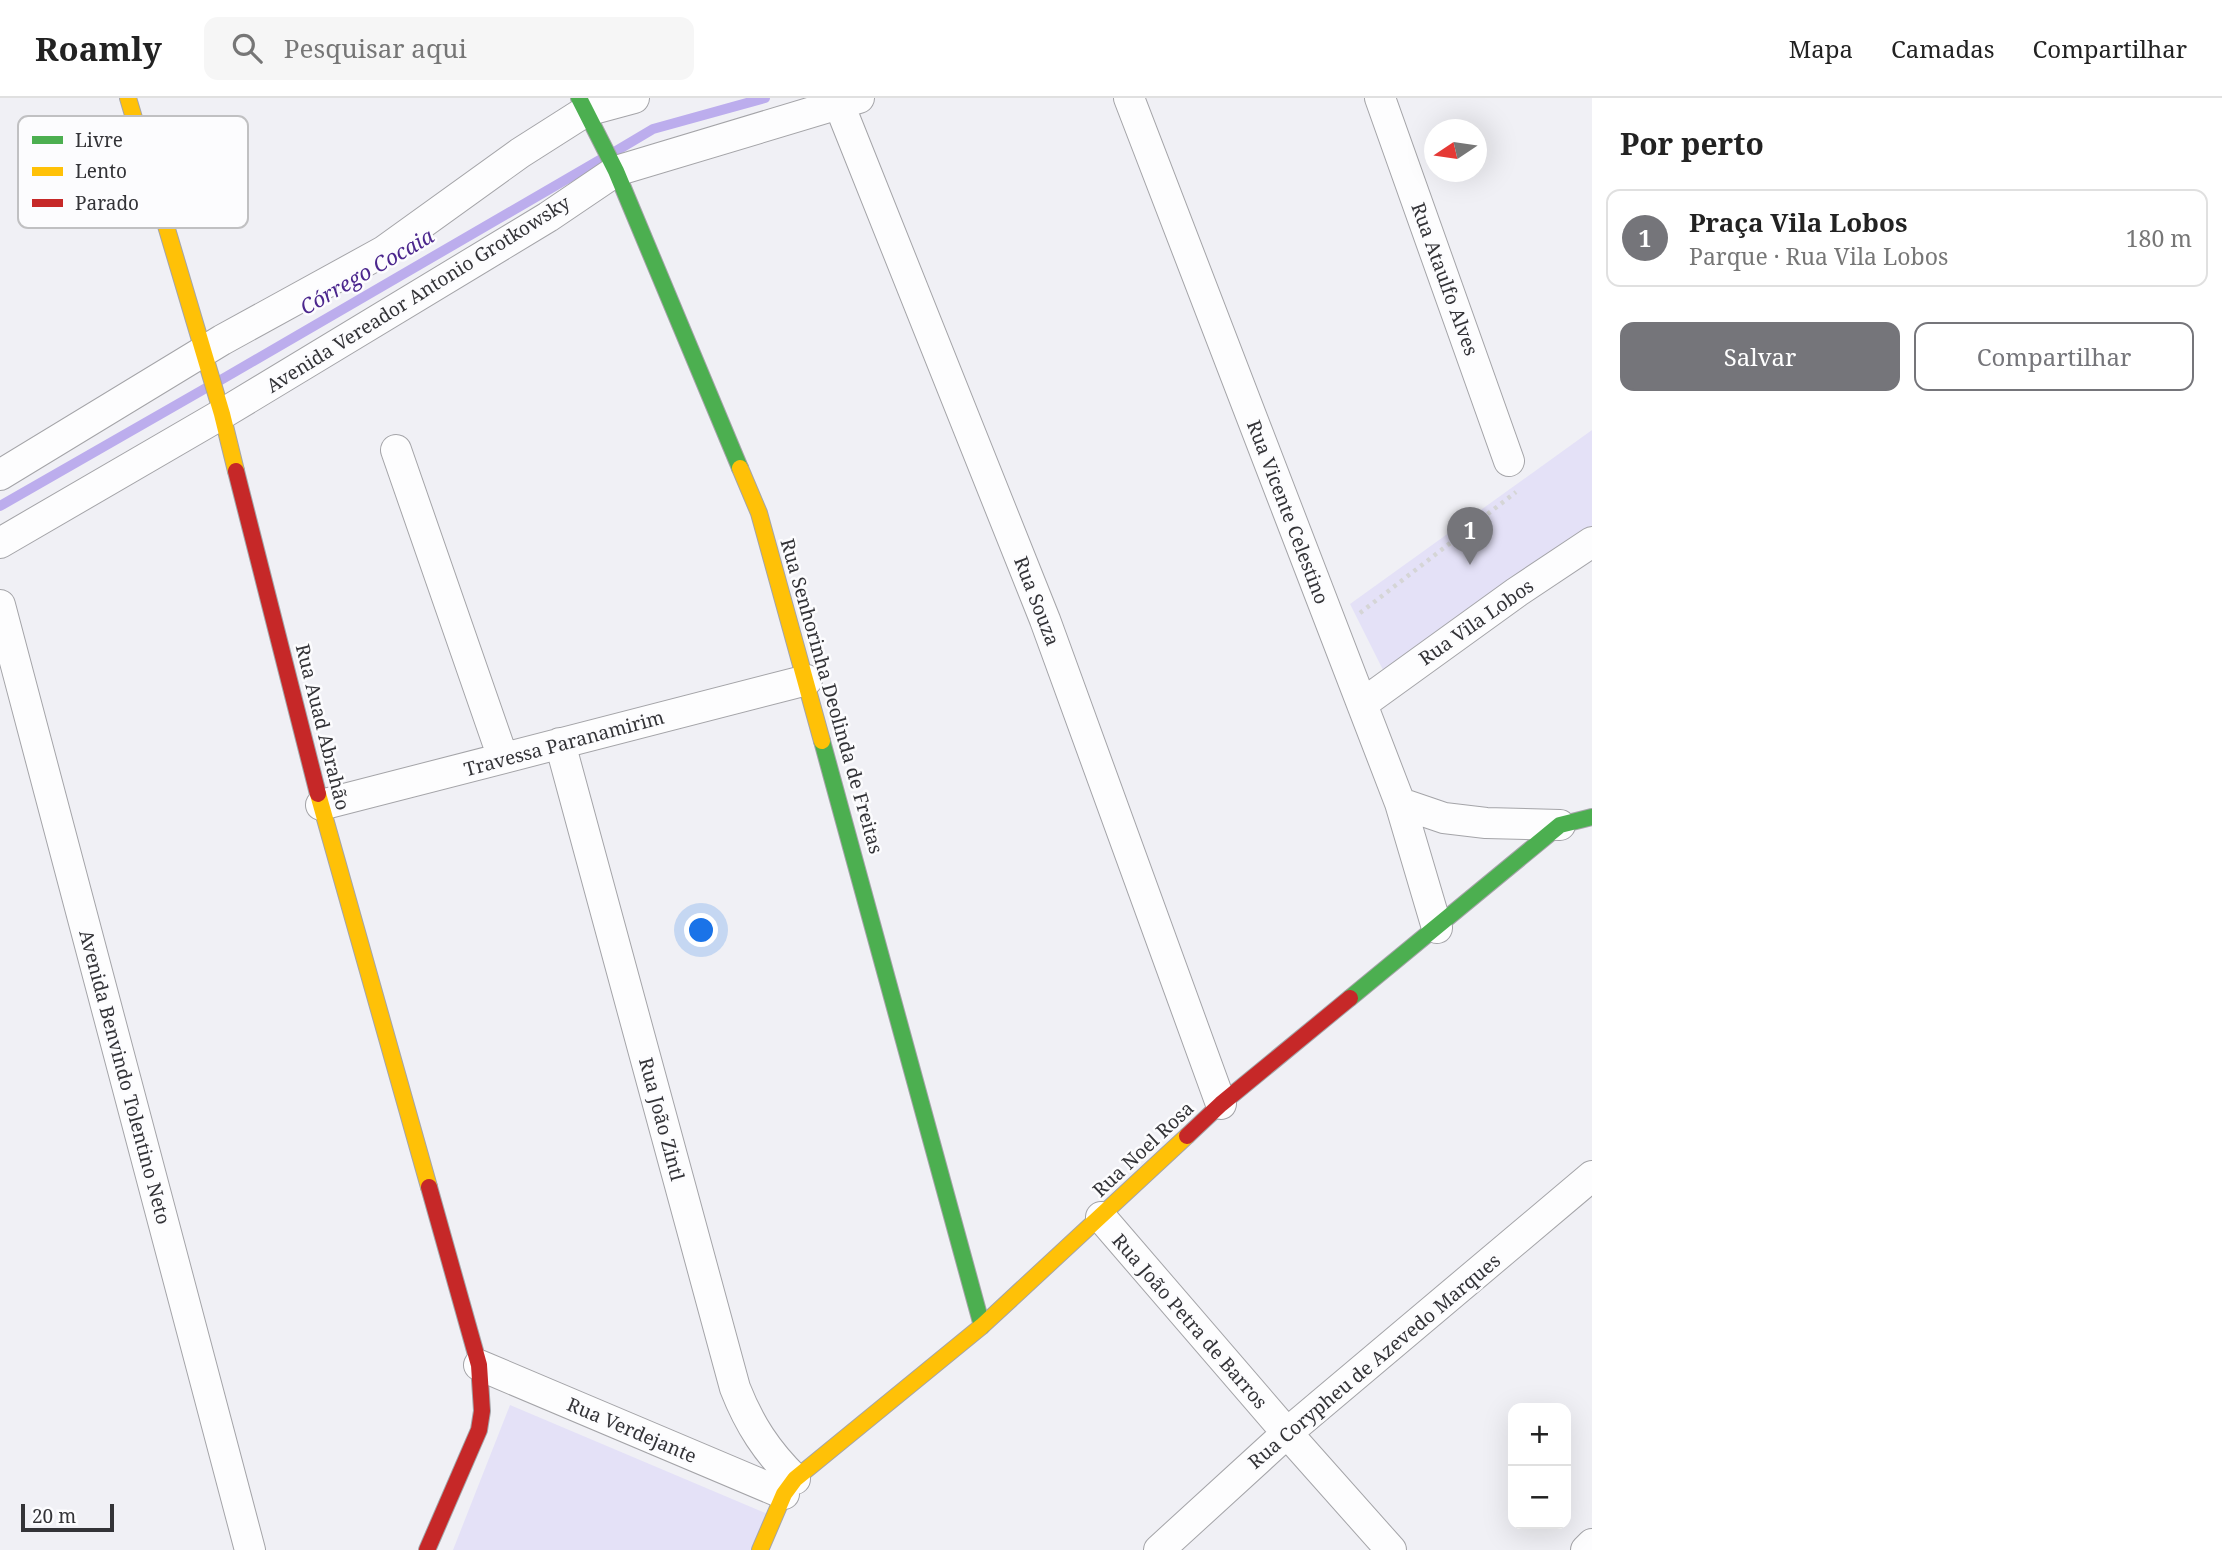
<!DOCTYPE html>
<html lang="pt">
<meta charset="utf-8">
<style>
:root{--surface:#fff;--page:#f6f6f6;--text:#222;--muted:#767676;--line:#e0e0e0;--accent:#75757a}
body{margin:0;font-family:"Noto Serif",serif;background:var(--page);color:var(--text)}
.controls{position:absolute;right:21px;bottom:21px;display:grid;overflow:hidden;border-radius:14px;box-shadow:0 7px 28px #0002}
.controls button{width:63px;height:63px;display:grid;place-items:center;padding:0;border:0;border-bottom:2px solid var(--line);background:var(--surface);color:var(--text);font:35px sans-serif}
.compass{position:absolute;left:1424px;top:21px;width:63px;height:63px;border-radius:50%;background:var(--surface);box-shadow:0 7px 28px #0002;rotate:257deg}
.scale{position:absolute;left:21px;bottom:18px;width:93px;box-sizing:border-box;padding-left:7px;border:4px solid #333337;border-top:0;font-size:19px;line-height:24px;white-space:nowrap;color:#333337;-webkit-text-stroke:5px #fcfcfe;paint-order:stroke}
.you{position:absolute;left:702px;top:833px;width:24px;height:24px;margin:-18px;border:5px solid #fff;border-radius:50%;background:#1a73e8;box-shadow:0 0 0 10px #1a73e833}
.badge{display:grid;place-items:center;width:46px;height:46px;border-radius:50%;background:var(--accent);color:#fff;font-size:23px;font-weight:700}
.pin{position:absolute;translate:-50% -58px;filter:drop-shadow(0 2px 4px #0008)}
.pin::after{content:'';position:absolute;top:37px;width:24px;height:21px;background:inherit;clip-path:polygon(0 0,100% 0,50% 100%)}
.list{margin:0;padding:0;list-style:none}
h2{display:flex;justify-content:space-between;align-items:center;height:91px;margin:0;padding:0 28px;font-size:30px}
h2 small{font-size:23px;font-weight:400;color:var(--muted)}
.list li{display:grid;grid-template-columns:46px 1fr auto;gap:21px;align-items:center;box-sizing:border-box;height:98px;margin:0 14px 14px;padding:0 14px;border:2px solid var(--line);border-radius:14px}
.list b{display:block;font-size:26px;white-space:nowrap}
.list p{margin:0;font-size:23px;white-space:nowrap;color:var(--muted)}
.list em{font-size:23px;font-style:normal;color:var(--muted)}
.actions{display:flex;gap:14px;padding:21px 28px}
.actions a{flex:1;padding:16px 0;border:2px solid var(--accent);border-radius:14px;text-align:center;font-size:24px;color:var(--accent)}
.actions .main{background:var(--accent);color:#fff}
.icon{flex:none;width:38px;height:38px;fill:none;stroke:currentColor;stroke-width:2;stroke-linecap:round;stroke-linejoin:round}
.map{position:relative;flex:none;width:1592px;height:1452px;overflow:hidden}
header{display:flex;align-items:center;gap:42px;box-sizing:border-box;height:98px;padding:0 35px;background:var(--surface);border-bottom:2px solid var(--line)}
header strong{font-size:33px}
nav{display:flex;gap:38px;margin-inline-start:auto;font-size:24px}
.search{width:490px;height:63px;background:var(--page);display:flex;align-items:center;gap:18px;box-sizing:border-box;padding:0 24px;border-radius:14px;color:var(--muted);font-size:26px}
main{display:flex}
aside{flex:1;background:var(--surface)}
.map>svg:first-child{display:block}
.green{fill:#e4e1f7}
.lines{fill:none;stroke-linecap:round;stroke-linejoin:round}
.stream{stroke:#bcaded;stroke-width:10}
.street-casing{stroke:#a4a4a8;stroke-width:32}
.fast-casing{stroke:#a4a4a8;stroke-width:18}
.slow-casing{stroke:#a4a4a8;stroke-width:18}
.jam-casing{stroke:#a4a4a8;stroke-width:18}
.path{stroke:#d5d5d6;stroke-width:4.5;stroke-dasharray:3.5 5;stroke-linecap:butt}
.street{stroke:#fdfdfe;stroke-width:30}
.fast{stroke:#4caf50;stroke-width:16}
.slow{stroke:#ffc107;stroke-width:16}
.jam{stroke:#c62828;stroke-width:16}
.labels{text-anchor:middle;stroke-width:5;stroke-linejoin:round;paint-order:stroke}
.street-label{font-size:19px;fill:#333337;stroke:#fcfcfe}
.water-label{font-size:21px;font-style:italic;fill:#4b268d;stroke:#fcfcfe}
.key{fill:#fcfcfe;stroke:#c0c0c2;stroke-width:2}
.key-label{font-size:19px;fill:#333337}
</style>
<header>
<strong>Roamly</strong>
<div class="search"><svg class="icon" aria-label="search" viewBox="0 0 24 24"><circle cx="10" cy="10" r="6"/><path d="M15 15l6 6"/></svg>Pesquisar aqui</div>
<nav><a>Mapa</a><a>Camadas</a><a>Compartilhar</a></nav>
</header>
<main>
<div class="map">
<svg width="1592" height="1452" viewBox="0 0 1592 1452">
<rect width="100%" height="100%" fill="#f0f0f5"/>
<!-- green -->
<path class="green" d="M 1592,332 L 1592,428 L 1384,574 L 1350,506 Z
M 510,1307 L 770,1417 L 754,1452 L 453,1452 Z"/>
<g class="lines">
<!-- stream -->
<path class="stream" d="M 616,53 L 653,31 L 765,0
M 219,283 L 603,60
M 0,408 L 206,290"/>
<defs>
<path id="street" d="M 1129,0 L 1400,705 L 1437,830
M 1380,0 L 1509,363
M 839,6 L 1045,522 L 1221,1006
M 396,352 L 503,660
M 0,377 L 222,242 L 384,153 L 520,55 L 586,13 L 634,0
M 0,445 L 222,316 L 548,119 L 616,73 L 859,0
M 0,507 L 250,1452
M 1362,606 L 1517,494 L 1592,444
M 560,645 L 735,1290 C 749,1326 767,1354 795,1381
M 1400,705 L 1444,720 L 1486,725 L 1560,727
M 321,707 L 807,582
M 1101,1119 L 1287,1335 L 1391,1452
M 479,1267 L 784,1396
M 1159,1452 L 1287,1335 L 1592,1078
M 1586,1452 L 1592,1446"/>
<path id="fast" d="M 579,0 L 616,73 L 740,370
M 822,643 L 982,1228
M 1350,900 L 1560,727 L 1592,719"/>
<path id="slow" d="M 128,0 L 222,316 L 236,373
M 740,370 L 759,415 L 822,643
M 318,696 L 429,1089
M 760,1452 L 784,1396 L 795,1381 L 982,1228 L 1187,1038"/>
<path id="jam" d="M 236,373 L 318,696
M 1187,1038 L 1221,1006 L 1350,900
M 427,1452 L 479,1332 L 482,1313 L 479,1267 L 429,1089"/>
</defs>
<!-- street casing -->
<use href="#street" class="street-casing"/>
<!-- fast casing -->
<use href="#fast" class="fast-casing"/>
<!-- slow casing -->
<use href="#slow" class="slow-casing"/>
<!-- jam casing -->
<use href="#jam" class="jam-casing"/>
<!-- path -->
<path class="path" d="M 1360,515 L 1516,394"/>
<!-- street -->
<use href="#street" class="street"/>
<!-- fast -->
<use href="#fast" class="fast"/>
<!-- slow -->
<use href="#slow" class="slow"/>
<!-- jam -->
<use href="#jam" class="jam"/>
</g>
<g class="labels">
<!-- street labels -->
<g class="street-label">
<text transform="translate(1445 181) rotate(70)" y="7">Rua Ataulfo Alves</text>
<text transform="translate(418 196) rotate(-32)" y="7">Avenida Vereador Antonio Grotkowsky</text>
<text transform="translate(1288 414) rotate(69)" y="7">Rua Vicente Celestino</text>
<text transform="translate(1037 503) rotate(69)" y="7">Rua Souza</text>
<text transform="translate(1476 524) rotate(-35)" y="7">Rua Vila Lobos</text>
<text transform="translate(832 598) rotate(74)" y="7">Rua Senhorinha Deolinda de Freitas</text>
<text transform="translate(323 629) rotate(76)" y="7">Rua Auad Abrahão</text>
<text transform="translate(564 645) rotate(-15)" y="7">Travessa Paranamirim</text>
<text transform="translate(125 979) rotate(75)" y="7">Avenida Benvindo Tolentino Neto</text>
<text transform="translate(662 1021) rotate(75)" y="7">Rua João Zintl</text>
<text transform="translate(1143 1051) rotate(-43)" y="7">Rua Noel Rosa</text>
<text transform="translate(1190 1223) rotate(49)" y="7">Rua João Petra de Barros</text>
<text transform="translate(1374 1263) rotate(-40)" y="7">Rua Corypheu de Azevedo Marques</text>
<text transform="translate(632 1332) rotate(23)" y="7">Rua Verdejante</text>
</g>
<!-- water labels -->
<g class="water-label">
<text transform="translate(367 174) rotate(-30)" y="7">Córrego Cocaia</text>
</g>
</g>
<!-- legend -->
<rect x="18" y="18" width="230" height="112" rx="10" class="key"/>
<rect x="32" y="38" width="31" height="8" fill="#4caf50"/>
<rect x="32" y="69" width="31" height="9" fill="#ffc107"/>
<rect x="32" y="101" width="31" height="8" fill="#c62828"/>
<g class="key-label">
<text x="75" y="49">Livre</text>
<text x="75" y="80">Lento</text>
<text x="75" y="112">Parado</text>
</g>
</svg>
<div class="controls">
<button>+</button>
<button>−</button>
</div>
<svg class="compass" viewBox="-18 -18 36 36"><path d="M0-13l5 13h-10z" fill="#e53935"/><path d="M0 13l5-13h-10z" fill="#767676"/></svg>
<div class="scale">20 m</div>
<div class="you"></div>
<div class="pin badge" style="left:1470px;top:467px">1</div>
</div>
<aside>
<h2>Por perto<small></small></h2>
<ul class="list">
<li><span class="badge">1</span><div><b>Praça Vila Lobos</b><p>Parque · Rua Vila Lobos</p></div><em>180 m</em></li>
</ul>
<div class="actions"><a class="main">Salvar</a><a>Compartilhar</a></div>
</aside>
</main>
